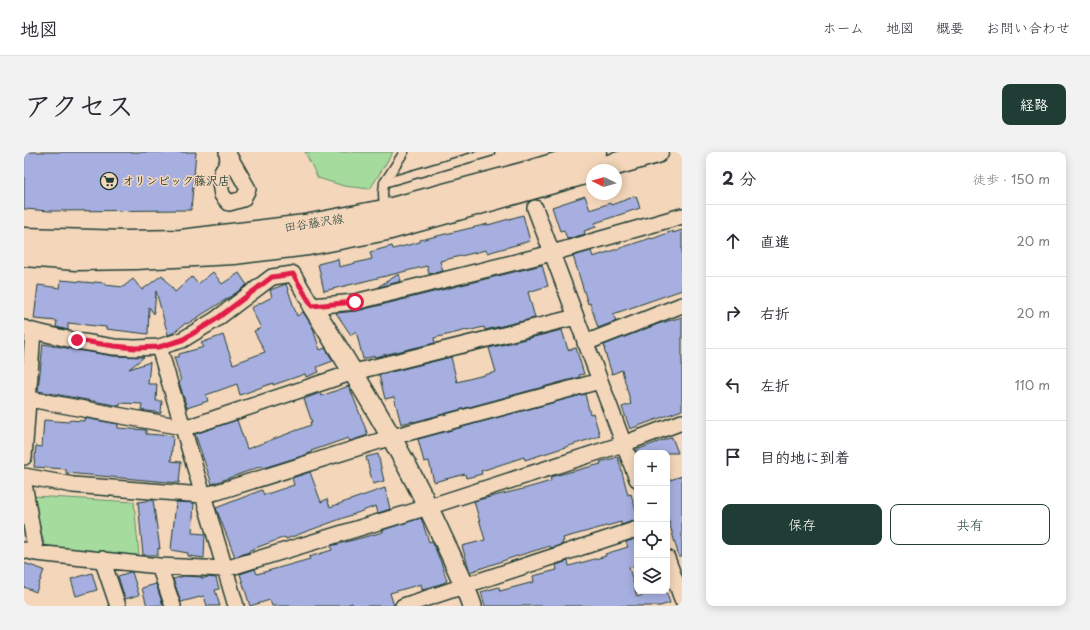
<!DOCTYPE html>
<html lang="ja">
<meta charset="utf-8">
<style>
:root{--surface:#fff;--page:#f2f2f3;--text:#2b2b33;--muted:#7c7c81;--line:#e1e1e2;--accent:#1f3d34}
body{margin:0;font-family:"Playpen Sans","Klee One",sans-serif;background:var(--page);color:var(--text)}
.controls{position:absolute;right:12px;bottom:12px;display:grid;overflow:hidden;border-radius:8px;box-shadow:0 2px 10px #0003}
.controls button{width:36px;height:36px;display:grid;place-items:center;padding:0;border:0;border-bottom:1px solid var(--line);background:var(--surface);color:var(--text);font:20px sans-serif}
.compass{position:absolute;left:562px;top:12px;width:36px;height:36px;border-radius:50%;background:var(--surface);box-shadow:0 2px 10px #0003;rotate:275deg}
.stop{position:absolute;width:12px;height:12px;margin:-9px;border:3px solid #e11d48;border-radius:50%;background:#fff}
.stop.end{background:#e11d48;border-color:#fff;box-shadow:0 1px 4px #0008}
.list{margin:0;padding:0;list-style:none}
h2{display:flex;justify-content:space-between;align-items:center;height:52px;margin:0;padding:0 16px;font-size:17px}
h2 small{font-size:13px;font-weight:400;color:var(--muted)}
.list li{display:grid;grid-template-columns:26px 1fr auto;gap:12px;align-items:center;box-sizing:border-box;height:72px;padding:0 16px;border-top:1px solid var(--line)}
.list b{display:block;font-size:15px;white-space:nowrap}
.list em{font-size:13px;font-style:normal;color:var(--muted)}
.actions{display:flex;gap:8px;padding:12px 16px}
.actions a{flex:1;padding:9px 0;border:1px solid var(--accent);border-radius:8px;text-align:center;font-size:14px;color:var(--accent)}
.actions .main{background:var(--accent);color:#fff}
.icon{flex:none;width:22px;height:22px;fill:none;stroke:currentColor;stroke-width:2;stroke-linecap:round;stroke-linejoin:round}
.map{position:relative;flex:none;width:658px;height:454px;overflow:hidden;border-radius:8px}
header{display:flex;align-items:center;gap:24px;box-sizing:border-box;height:56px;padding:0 20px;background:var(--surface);border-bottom:1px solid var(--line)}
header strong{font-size:19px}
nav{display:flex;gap:22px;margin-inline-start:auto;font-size:14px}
.intro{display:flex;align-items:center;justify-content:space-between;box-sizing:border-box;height:96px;padding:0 24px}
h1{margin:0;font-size:28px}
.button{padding:10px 18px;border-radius:8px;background:var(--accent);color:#fff;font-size:14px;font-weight:700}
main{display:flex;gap:24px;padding:0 24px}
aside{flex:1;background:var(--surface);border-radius:8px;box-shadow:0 2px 10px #0003}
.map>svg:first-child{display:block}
.green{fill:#a6db9e;stroke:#628c69}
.building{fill:#a7afe0;stroke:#1f3d34}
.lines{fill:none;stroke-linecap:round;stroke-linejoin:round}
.service-casing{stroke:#1f3d34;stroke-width:11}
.minor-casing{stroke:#1f3d34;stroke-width:18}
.tertiary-casing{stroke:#1f3d34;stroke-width:22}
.secondary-casing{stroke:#1f3d34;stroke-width:25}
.service{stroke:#f4d7bb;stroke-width:8}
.minor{stroke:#f4d7bb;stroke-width:15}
.tertiary{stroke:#f4d7bb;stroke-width:19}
.secondary{stroke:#f4d7bb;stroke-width:22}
.route{stroke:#e11d48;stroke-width:5}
.labels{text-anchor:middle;stroke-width:3;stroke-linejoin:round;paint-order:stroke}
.poi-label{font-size:12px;font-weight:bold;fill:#1f3d34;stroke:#f4d7bb;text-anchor:start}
.street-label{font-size:12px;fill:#1f3d34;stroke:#f4d7bb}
</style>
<header>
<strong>地図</strong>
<nav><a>ホーム</a><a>地図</a><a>概要</a><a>お問い合わせ</a></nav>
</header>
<div class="intro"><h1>アクセス</h1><a class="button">経路</a></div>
<main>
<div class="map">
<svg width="658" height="454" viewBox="0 0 658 454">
<rect width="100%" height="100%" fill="#f4d7bb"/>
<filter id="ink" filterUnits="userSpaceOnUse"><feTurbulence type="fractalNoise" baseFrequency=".025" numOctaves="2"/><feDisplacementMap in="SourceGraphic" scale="8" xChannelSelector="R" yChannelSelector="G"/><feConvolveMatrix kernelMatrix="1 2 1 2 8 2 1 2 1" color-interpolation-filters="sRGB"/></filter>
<g filter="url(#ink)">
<!-- green -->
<path class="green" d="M 281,0 L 369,0 L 346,37 L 320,34 L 294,26 Z
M 8,344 L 110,350 L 115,404 L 21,395 Z"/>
<!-- building -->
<path class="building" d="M 0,0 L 172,0 L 167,58 L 25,59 L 0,57 Z
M 561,44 L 566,58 L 586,51 L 587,53 L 612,44 L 616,56 L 571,71 L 572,75 L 560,79 L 561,82 L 543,87 L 540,78 L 536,79 L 528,55 Z
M 499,63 L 506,89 L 463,101 L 462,98 L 416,109 L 419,119 L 405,122 L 403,114 L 300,139 L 294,112 L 314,107 L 315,115 L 348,107 L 346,100 L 368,94 L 369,97 L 396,90 L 396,88 L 464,72 L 464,73 Z
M 658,78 L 658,138 L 589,162 L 592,169 L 574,176 L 566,151 L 564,152 L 549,104 L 567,99 L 569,105 L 627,86 L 628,87 L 649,79 L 649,81 Z
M 518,113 L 524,134 L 504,140 L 511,166 L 461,178 L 460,175 L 443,179 L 443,178 L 410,186 L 411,191 L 351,205 L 351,204 L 339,207 L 332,179 L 327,183 L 312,161 L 333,159 Z
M 189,120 L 198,132 L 215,121 L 223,133 L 209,143 L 163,172 L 162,171 L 149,181 L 144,183 L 132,139 L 130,162 L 125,155 L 124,182 L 82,177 L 82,175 L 44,171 L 44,178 L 32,175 L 33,169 L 10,167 L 14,133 L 36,136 L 37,128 L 70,131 L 70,130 L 81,131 L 81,133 L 99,135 L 109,127 L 118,138 L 138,123 L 151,140 L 168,125 L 174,132 Z
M 375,122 L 377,129 L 355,135 L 355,134 Z
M 262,132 L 273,164 L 279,160 L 288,174 L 296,198 L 301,196 L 309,209 L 293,215 L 295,220 L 282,225 L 281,222 L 249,233 L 249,231 L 216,243 L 213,232 L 182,243 L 184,249 L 163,256 L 155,230 L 157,229 L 150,205 L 155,205 L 155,202 L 180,195 L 177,191 L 199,183 L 209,212 L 241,200 L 230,179 L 237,176 L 227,156 L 248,145 L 246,138 Z
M 658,165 L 658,258 L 606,277 L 598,255 L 607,252 L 598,218 L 588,222 L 580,197 L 581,197 L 580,193 L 634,172 Z
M 538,178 L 544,198 L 552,196 L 560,222 L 555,223 L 556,225 L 390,270 L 389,269 L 377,272 L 370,245 L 361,247 L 355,223 L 427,205 L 433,230 L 472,220 L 465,196 Z
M 19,192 L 89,204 L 120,205 L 105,217 L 126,210 L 124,232 L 133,232 L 132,249 L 138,249 L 137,261 L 117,258 L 118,252 L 96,251 L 96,254 L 14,239 Z
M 325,234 L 344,283 L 326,289 L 324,286 L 287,299 L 288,300 L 281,303 L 239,316 L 238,314 L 188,332 L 171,282 L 213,268 L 223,297 L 287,273 L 286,270 L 288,270 L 280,247 L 296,241 L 297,244 Z
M 561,242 L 566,262 L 569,261 L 576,284 L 501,308 L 500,305 L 457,319 L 458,322 L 442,326 L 441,322 L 410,330 L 405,309 L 400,310 L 394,287 Z
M 60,266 L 94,272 L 94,276 L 122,278 L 122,282 L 149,284 L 147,309 L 157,310 L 155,331 L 42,321 L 42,317 L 10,315 L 12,294 L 18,295 L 20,268 L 44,270 L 45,268 L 60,269 Z
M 648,285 L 654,301 L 613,301 L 612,298 Z
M 354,302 L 360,329 L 349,332 L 342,305 Z
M 594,305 L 604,343 L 607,342 L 613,362 L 613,368 L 597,373 L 597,370 L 539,386 L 540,389 L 538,390 L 539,392 L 527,396 L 526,394 L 490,405 L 446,420 L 438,394 L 461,388 L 450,349 L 503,336 L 527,329 L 526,325 L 577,312 L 576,310 Z
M 286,320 L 297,350 L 303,347 L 306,355 L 361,336 L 366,357 L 354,361 L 352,354 L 262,387 L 261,385 L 226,398 L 225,400 L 211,405 L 192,356 L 238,338 L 240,343 L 270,333 L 268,326 Z
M 658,324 L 658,404 L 655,405 L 643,363 L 643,329 Z
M 129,348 L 136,397 L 134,396 L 134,403 L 119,403 L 114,350 Z
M 152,350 L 170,351 L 168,381 L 181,382 L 180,406 L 164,404 L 164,401 L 147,398 Z
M 397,366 L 405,390 L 408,389 L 418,413 L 423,429 L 419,431 L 398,438 L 397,432 L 366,441 L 370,454 L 329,454 L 328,451 L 319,454 L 248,454 L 246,448 L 226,454 L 216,422 L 231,417 L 233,422 L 286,407 L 285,405 L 308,398 L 307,394 L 359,380 L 359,378 Z
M 613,386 L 613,416 L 609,416 L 609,414 L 605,415 L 613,445 L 632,439 L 642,439 L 646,451 L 636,454 L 461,454 L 457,440 L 475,435 L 476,439 L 510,430 L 509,424 L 533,418 L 532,413 L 544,409 L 545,414 L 582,404 L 581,402 L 604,395 L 602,390 Z
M 0,411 L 20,418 L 12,440 L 0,435 Z
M 106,420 L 108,420 L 115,443 L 101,447 L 94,424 Z
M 68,421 L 73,438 L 52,444 L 47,427 Z
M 160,424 L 178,425 L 178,427 L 183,425 L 192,426 L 195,437 L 191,438 L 196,454 L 183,454 L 180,444 L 157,450 L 149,427 Z
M 132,432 L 139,453 L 123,454 L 118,436 Z"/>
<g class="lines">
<defs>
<path id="service" d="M 360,31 L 466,0
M 360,58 L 359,41 L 360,31 L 380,0"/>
<path id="minor" d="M 203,0 L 204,10 L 198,20 L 196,32 L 198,43 L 205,51 L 219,47 L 224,37 L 203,0
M 511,56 L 613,327
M 0,176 L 9,179 L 53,189 L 90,195 L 111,196 L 135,195 L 158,188 L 191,168 L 248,125 L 269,122 L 288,154 L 331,150 L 528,101 L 658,64
M 561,191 L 658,153
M 135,195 L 212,454
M 0,246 L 158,275 L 171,273 L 330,220 L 552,165
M 0,305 L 9,179
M 0,324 L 49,333 L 179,343 L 193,340 L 368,285 L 576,229
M 0,331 L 12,401
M 0,398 L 12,401 L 135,414 L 201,417 L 404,355 L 599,292 L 658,270
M 643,406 L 658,447
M 78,407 L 94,454
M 135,414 L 149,454
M 379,454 L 613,377"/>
<path id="tertiary" d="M 288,154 C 333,226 378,298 414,376 C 426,402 439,427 448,454"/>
<path id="secondary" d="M 571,18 L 633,0
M 0,87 L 103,90 L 157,89 L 281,74 L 360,59 L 509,19 L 571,0
M 0,103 L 52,107 L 111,106 L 210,101 L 284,92 L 363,77 L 568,19"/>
</defs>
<!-- service casing -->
<use href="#service" class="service-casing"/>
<!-- minor casing -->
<use href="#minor" class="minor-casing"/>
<!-- tertiary casing -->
<use href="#tertiary" class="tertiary-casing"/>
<!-- secondary casing -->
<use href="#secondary" class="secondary-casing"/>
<!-- service -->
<use href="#service" class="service"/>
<!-- minor -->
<use href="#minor" class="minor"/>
<!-- tertiary -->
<use href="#tertiary" class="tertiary"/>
<!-- secondary -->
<use href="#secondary" class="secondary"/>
</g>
</g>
<g class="lines" filter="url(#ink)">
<!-- route -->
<path class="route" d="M 53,188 L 90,194 L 111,196 L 135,195 L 158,188 L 191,168 L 248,125 L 269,122 L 288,154 L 331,150"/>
</g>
<!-- icons -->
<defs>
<symbol id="supermarket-ring" viewBox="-11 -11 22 22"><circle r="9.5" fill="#f4d7bb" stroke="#1f3d34" stroke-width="1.5"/><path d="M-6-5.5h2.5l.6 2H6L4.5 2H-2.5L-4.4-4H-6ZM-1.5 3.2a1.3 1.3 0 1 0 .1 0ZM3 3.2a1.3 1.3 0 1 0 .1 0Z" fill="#1f3d34"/></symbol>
</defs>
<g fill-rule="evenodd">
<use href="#supermarket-ring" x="75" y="19" width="20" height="20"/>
</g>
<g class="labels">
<!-- poi labels -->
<g class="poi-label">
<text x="98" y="33">オリンピック藤沢店</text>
</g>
<!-- street labels -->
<g class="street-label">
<text transform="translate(290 71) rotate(-9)" y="4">田谷藤沢線</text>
</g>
</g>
</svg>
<div class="controls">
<button>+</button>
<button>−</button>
<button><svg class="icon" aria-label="locate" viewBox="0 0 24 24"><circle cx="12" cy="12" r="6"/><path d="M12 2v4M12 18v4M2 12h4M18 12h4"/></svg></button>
<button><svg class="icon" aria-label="layers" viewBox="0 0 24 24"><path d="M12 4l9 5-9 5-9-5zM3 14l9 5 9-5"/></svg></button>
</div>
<svg class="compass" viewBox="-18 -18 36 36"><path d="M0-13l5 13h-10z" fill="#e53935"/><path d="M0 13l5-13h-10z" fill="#7c7c81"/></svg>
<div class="stop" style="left:331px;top:150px"></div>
<div class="stop end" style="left:53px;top:188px"></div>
</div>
<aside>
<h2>2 分<small>徒歩 · 150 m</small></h2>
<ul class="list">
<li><svg class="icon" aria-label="ahead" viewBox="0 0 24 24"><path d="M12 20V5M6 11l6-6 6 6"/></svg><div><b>直進</b></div><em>20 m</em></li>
<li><svg class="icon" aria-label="right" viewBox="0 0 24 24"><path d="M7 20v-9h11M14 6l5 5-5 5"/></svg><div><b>右折</b></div><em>20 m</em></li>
<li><svg class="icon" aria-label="left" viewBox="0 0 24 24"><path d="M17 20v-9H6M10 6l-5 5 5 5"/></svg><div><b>左折</b></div><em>110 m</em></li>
<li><svg class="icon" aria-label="arrive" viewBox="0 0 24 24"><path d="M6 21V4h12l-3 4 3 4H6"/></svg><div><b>目的地に到着</b></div></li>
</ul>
<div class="actions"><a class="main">保存</a><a>共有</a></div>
</aside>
</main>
